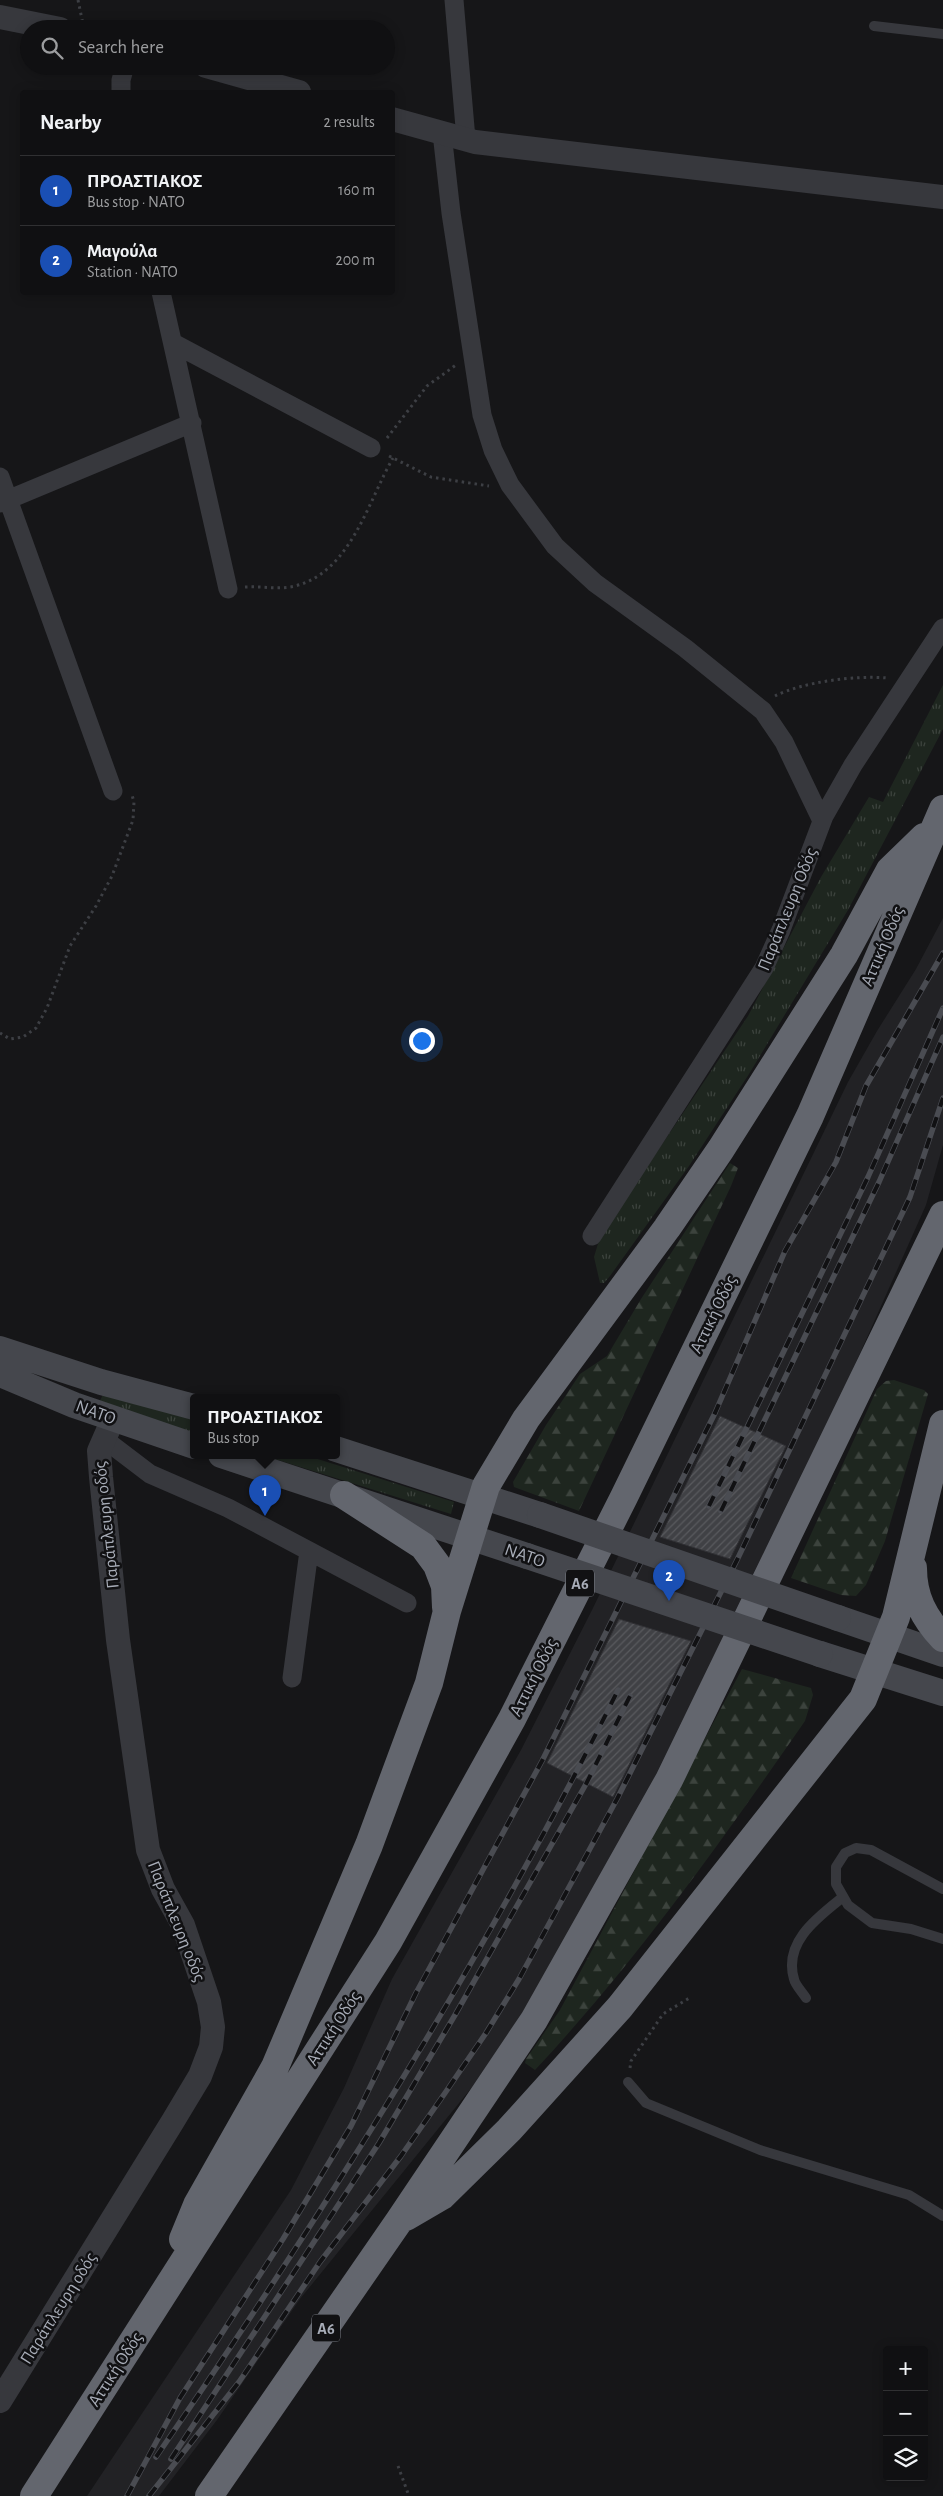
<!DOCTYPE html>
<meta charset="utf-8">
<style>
:root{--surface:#101012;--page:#1e1e20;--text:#f1f3f6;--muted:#9c9d9f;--line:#303032;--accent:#2563eb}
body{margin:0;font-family:"Alegreya Sans",sans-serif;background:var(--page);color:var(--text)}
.controls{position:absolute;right:15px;bottom:15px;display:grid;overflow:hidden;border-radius:5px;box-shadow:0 2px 12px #0003}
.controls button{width:45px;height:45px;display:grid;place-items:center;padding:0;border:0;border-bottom:1px solid var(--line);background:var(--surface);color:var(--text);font:25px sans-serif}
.you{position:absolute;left:421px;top:1040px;width:18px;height:18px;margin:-12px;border:4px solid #fff;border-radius:50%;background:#1a73e8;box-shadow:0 0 0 8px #1a73e833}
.badge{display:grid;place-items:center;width:32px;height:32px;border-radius:50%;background:var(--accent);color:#fff;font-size:16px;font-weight:700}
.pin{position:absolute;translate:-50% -41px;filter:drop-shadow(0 1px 2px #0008)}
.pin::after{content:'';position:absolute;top:26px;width:18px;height:15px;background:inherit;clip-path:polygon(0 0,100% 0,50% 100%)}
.popup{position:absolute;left:190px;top:1394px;width:150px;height:65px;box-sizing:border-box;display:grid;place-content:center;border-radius:5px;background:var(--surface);filter:drop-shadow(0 1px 4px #0005);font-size:16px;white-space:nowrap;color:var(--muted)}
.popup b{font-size:19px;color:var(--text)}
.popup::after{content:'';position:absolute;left:50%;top:100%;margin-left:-10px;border:10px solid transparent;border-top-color:var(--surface)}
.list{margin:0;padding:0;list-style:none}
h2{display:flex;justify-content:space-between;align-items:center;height:65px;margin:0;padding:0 20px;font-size:21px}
h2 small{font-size:16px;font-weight:400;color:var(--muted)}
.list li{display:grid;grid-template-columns:32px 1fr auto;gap:15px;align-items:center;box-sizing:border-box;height:70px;padding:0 20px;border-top:1px solid var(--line)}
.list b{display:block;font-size:19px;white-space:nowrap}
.list p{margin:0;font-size:16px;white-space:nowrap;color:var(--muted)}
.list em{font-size:16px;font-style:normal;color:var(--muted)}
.icon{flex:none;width:28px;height:28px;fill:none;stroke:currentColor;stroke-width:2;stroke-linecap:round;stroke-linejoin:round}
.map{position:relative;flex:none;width:943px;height:2496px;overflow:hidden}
.search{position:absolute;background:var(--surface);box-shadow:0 2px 12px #0003;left:20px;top:20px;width:375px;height:55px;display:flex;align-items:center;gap:12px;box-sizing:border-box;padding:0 18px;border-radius:28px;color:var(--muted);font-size:19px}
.panel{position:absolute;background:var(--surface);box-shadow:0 2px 12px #0003;left:20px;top:90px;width:375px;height:205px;border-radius:5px}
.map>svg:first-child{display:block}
.built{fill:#222225}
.grass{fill:url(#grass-tufts)}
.forest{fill:url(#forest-firs)}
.building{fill:url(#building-hatch);stroke:#303034}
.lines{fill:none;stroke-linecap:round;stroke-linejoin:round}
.path{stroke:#3d3f44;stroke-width:3;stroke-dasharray:2.5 4;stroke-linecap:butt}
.service{stroke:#37383d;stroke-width:10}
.minor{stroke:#37383d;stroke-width:19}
.tertiary{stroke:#37383d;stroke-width:24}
.secondary{stroke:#45474d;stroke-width:26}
.motorway{stroke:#63666e;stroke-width:28}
.rail-casing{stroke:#4a4c52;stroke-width:5.5}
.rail{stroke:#111113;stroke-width:4;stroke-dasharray:11;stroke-linecap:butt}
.secondary-bridge{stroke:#45474d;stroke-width:26}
.labels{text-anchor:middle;stroke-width:5;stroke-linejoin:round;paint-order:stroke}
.shield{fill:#111113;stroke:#7b7e86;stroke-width:1}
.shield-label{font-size:16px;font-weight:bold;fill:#a8adb8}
.street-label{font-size:18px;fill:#a8adb8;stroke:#111113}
</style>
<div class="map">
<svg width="943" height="2496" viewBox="0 0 943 2496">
<defs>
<pattern id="grass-tufts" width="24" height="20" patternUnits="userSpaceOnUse" patternTransform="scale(1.25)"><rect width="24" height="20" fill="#1e261f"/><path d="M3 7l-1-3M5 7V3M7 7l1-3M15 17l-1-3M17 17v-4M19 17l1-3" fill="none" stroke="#3c433d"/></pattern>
<pattern id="forest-firs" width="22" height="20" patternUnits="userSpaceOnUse" patternTransform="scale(1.25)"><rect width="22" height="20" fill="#1e261f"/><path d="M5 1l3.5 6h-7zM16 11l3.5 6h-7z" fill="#3c433d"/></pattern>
<pattern id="building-hatch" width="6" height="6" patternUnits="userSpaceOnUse" patternTransform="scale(1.25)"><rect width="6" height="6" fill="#404145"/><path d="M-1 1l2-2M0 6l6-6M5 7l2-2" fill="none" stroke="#595a5e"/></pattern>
</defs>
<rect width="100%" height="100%" fill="#161618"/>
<!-- built -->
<path class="built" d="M 943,918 L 943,1145 L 926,1205 L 813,1459 L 721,1650 L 638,1811 L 507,2044 L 300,2299 L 217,2420 L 159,2496 L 87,2496 L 291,2190 L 344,2088 L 392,1979 L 521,1750 L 592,1610 L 848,1082 L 877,1031 L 916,969 Z"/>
<!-- grass -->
<path class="grass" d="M 943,685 L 943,729 L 848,910 L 749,1074 L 689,1166 L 610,1276 L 604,1283 L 600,1283 L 594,1257 L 600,1237 L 748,1016 L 821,877 L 869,797 L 883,802 Z
M 104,1392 L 194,1420 L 194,1433 L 99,1403 Z
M 262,1455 L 305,1455 L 454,1502 L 451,1514 Z"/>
<!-- forest -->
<path class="forest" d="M 730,1163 L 738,1168 L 731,1186 L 579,1511 L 514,1487 L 513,1482 L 546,1425 L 580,1374 L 607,1356 L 641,1299 Z
M 894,1380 L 924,1390 L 928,1394 L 885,1541 L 866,1585 L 856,1596 L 841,1595 L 791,1578 L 877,1389 L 886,1381 Z
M 742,1669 L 811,1688 L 813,1695 L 805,1721 C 721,1842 635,1963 535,2070 L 525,2063 L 526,2059 L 560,2010 Z"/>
<!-- building -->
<path class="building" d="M 720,1416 L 786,1446 L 730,1559 L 660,1537 Z
M 619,1619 L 691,1641 L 613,1797 L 547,1763 Z"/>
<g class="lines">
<!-- path -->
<path class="path" d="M 78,0 L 84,29
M 387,438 L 427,386 L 456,365
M 389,456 L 431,477 L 489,486
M 245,587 C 262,586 279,590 295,586 C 351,572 368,501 393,458
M 775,696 C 802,682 857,675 887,678
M 0,1033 L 10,1039 L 23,1037 L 36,1028 L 47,1008 L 70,946 L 96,906 L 112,876 L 133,820 L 134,802 L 132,795
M 630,2068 L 631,2061 L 663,2014 L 691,1997
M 398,2466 L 409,2496"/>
<!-- service -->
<path class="service" d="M 874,26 L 943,34
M 943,1889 L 871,1850 L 856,1848 L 845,1853 L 836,1867 L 836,1884 L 848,1905 L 872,1923 L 911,1929 L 943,1939
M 806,1998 C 803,1993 795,1985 794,1979 C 783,1942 818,1917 843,1897
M 628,2082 L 646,2103 L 760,2150 L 909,2195 L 943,2216"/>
<!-- minor -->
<path class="minor" d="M 454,0 L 466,139
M 121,92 L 121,80 L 125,66
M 442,133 L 451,213 L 482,415 L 493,450 L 510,485 L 555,546 L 595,583 L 685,648 L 763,711 L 784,742 L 822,821
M 161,292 L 228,589
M 173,343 L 371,448
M 0,477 L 113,791
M 0,503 L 192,423
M 592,1236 L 764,968 L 781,930 L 824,816 L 853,765 L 943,628
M 104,1439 L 150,1474 L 228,1508 L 407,1603
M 292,1678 L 309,1551"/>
<!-- tertiary -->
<path class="tertiary" d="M 0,17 L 60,29
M 206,66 L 299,92
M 392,119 L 475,142 L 943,197
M 0,2401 L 173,2121 L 200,2076 L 211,2047 L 213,2027 L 209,2002 L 183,1925 L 163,1889 L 148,1850 L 118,1640 L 101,1477 L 99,1451 L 113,1419"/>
<!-- secondary -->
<path class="secondary" d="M 0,1349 L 101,1382 L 194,1407
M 0,1374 L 74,1405 L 194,1446
M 336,1449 L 540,1515
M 221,1455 L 527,1556
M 838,1618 L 943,1654
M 820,1654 L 943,1693"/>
<!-- motorway -->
<path class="motorway" d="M 344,1495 L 423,1546 L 437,1565 L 445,1586 L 446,1607
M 913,1568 C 913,1597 924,1618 943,1638
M 406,2217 L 442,2196 L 509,2130 L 620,2007 L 863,1699 L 896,1617 L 943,1424
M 183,2239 L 197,2205 L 275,2067 L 369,1845 L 429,1683 L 447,1611 L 486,1486 L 526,1419 L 667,1228 L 721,1149 L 844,955 L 890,870 L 924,837
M 34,2496 L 388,1942 L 512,1719 L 624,1497 L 810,1116 L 943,809
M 209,2496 L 399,2221 L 534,2020 L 669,1780 L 943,1215"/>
<defs>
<path id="rail" d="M 709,1506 L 868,1177 L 943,1008
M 721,1511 L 879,1182 L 943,1037
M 156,2457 C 325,2211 485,1958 618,1690
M 171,2459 L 379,2143 L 455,2015 L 586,1784 L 630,1696
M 127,2496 L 180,2398 L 283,2239 L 351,2126 L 416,1993 L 542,1761 L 715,1413 L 785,1251 L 836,1162 L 866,1086 L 943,953
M 149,2496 L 239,2382 L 320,2262 L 401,2156 L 445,2093 L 486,2033 L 519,1979 L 617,1799 L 737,1560 L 910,1197 L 943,1098"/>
</defs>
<!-- rail casing -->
<use href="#rail" class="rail-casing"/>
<!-- rail -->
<use href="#rail" class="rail"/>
<!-- secondary-bridge -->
<path class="secondary-bridge" d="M 540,1515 L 838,1618
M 527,1556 L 820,1654"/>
</g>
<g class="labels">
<!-- shield labels -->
<g class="shield">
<rect x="566" y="1569.5" width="28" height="27" rx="4"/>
<rect x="312" y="2314.5" width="28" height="27" rx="4"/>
</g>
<g class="shield-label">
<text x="580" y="1589">Α6</text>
<text x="326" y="2334">Α6</text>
</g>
<!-- street labels -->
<g class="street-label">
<text transform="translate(787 909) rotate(-68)" y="6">Παράπλευρη Οδός</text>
<text transform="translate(882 946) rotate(-67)" y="6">Αττική Οδός</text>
<text transform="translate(713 1314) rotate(-64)" y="6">Αττική Οδός</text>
<text transform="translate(96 1412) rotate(20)" y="6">ΝΑΤΟ</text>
<text transform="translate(106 1525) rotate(-96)" y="6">Παράπλευρη οδός</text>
<text transform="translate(525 1555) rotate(19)" y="6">ΝΑΤΟ</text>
<text transform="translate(533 1677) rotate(-63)" y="6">Αττική Οδός</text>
<text transform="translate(177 1921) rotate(68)" y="6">Παράπλευρη οδός</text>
<text transform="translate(333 2028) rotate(-57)" y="6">Αττική Οδός</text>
<text transform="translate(58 2308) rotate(-58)" y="6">Παράπλευρη οδός</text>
<text transform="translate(115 2369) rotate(-57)" y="6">Αττική Οδός</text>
</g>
</g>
</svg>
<div class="controls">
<button>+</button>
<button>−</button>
<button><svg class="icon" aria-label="layers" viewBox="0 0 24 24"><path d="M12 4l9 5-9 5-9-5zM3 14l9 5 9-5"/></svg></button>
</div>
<div class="you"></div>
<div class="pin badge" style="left:265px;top:1516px;background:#1a4fb4">1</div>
<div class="popup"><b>ΠΡΟΑΣΤΙΑΚΟΣ</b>Bus stop</div>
<div class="pin badge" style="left:669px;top:1601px;background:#1a4fb4">2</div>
<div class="search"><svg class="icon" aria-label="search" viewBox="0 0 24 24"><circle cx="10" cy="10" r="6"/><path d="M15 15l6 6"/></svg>Search here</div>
<section class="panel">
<h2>Nearby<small>2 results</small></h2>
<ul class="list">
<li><span class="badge" style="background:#1a4fb4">1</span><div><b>ΠΡΟΑΣΤΙΑΚΟΣ</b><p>Bus stop · ΝΑΤΟ</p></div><em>160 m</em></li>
<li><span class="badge" style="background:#1a4fb4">2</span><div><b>Μαγούλα</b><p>Station · ΝΑΤΟ</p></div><em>200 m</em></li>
</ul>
</section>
</div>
